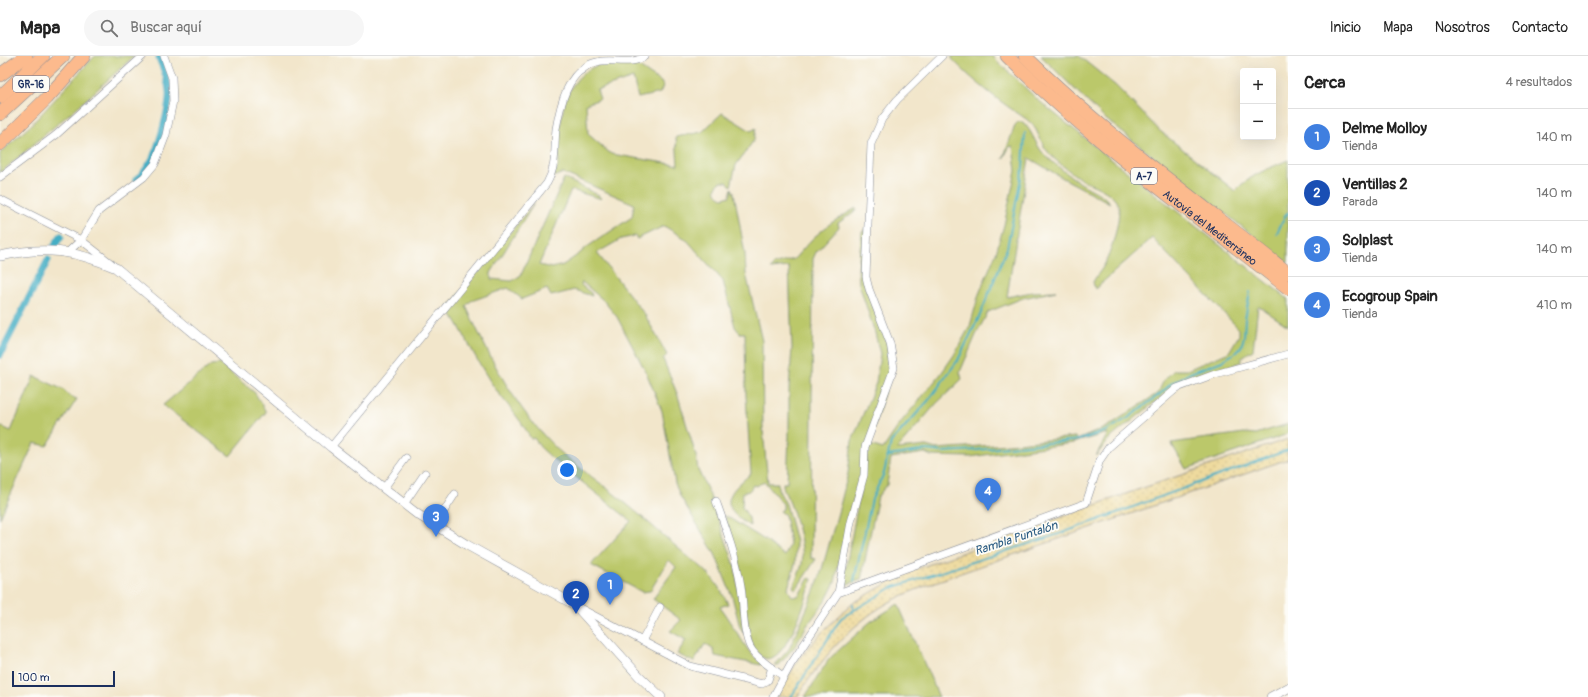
<!DOCTYPE html>
<html lang="es">
<meta charset="utf-8">
<style>
:root{--surface:#fff;--page:#f6f6f6;--text:#222;--muted:#767676;--line:#e0e0e0;--accent:#1a73e8}
body{margin:0;font-family:Pangolin,sans-serif;background:var(--page);color:var(--text)}
.controls{position:absolute;right:12px;top:12px;display:grid;overflow:hidden;border-radius:4px;box-shadow:0 4px 16px #0002}
.controls button{width:36px;height:36px;display:grid;place-items:center;padding:0;border:0;border-bottom:1px solid var(--line);background:var(--surface);color:var(--text);font:20px sans-serif}
.scale{position:absolute;left:12px;bottom:10px;width:103px;box-sizing:border-box;padding-left:4px;border:2px solid #1b2f5e;border-top:0;font-size:11px;line-height:14px;white-space:nowrap;color:#1b2f5e;-webkit-text-stroke:3px #fdfcf7;paint-order:stroke}
.you{position:absolute;left:567px;top:414px;width:14px;height:14px;margin:-10px;border:3px solid #fff;border-radius:50%;background:#1a73e8;box-shadow:0 0 0 6px #1a73e833}
.badge{display:grid;place-items:center;width:26px;height:26px;border-radius:50%;background:var(--accent);color:#fff;font-size:13px;font-weight:700}
.pin{position:absolute;translate:-50% -33px;filter:drop-shadow(0 1px 2px #0008)}
.pin::after{content:'';position:absolute;top:21px;width:14px;height:12px;background:inherit;clip-path:polygon(0 0,100% 0,50% 100%)}
.list{margin:0;padding:0;list-style:none}
h2{display:flex;justify-content:space-between;align-items:center;height:52px;margin:0;padding:0 16px;font-size:17px}
h2 small{font-size:13px;font-weight:400;color:var(--muted)}
.list li{display:grid;grid-template-columns:26px 1fr auto;gap:12px;align-items:center;box-sizing:border-box;height:56px;padding:0 16px;border-top:1px solid var(--line)}
.list b{display:block;font-size:15px;white-space:nowrap}
.list p{margin:0;font-size:13px;white-space:nowrap;color:var(--muted)}
.list em{font-size:13px;font-style:normal;color:var(--muted)}
.icon{flex:none;width:22px;height:22px;fill:none;stroke:currentColor;stroke-width:2;stroke-linecap:round;stroke-linejoin:round}
.map{position:relative;flex:none;width:1288px;height:641px;overflow:hidden}
header{display:flex;align-items:center;gap:24px;box-sizing:border-box;height:56px;padding:0 20px;background:var(--surface);border-bottom:1px solid var(--line)}
header strong{font-size:19px}
nav{display:flex;gap:22px;margin-inline-start:auto;font-size:14px}
.search{width:280px;height:36px;background:var(--page);display:flex;align-items:center;gap:10px;box-sizing:border-box;padding:0 14px;border-radius:22px;color:var(--muted);font-size:15px}
main{display:flex}
aside{flex:1;background:var(--surface)}
.map>svg:first-child{display:block}
.green{fill:#bbc86a;stroke:#6b7c64}
.sand{fill:url(#sand-dots);stroke:#84847e}
.lines{fill:none;stroke-linecap:round;stroke-linejoin:round}
.stream{stroke:#45aec5;stroke-width:2}
.canal{stroke:#45aec5;stroke-width:7}
.minor-casing{stroke:#868a94;stroke-width:8}
.tertiary-casing{stroke:#868a94;stroke-width:10}
.motorway-casing{stroke:#868a94;stroke-width:14}
.minor{stroke:#fff;stroke-width:7}
.tertiary{stroke:#fff;stroke-width:9}
.motorway{stroke:#fcba8d;stroke-width:13}
.labels{text-anchor:middle;stroke-width:3.5;stroke-linejoin:round;paint-order:stroke}
.shield{fill:#fdfcf7;stroke:#5f6c8c;stroke-width:1}
.shield-label{font-size:10px;font-weight:bold;fill:#1b2f5e}
.street-label{font-size:11px;fill:#1b2f5e;stroke:#fdfcf7}
.water-label{font-size:12px;font-style:italic;fill:#2a5b82;stroke:#fdfcf7}
</style>
<header>
<strong>Mapa</strong>
<div class="search"><svg class="icon" aria-label="search" viewBox="0 0 24 24"><circle cx="10" cy="10" r="6"/><path d="M15 15l6 6"/></svg>Buscar aquí</div>
<nav><a>Inicio</a><a>Mapa</a><a>Nosotros</a><a>Contacto</a></nav>
</header>
<main>
<div class="map">
<svg width="1288" height="641" viewBox="0 0 1288 641">
<defs>
<pattern id="sand-dots" width="8" height="8" patternUnits="userSpaceOnUse"><rect width="8" height="8" fill="#eeda9e"/><path d="M2 2h.1M6 6h.1" fill="none" stroke="#ccbb8a" stroke-width="1.8" stroke-linecap="round"/></pattern>
</defs>
<rect width="100%" height="100%" fill="#fdfcf7"/>
<filter id="ink" filterUnits="userSpaceOnUse"><feTurbulence type="fractalNoise" baseFrequency=".025" numOctaves="2"/><feDisplacementMap in="SourceGraphic" scale="8" xChannelSelector="R" yChannelSelector="G"/><feConvolveMatrix kernelMatrix="1 2 1 2 8 2 1 2 1" color-interpolation-filters="sRGB"/></filter>
<filter id="wash" filterUnits="userSpaceOnUse"><feTurbulence type="fractalNoise" baseFrequency=".012" numOctaves="4" result="noise"/><feDisplacementMap in="SourceGraphic" scale="16" xChannelSelector="R" yChannelSelector="G"/><feGaussianBlur stdDeviation="0.9" result="paint"/><feColorMatrix in="noise" values="0 0 0 0 0 0 0 0 0 0 0 0 0 0 0 0 0 1.4 0 .05"/><feComposite in="paint" operator="in"/></filter>
<g filter="url(#wash)">
<rect width="100%" height="100%" fill="#f2e6cb"/>
<!-- green -->
<path class="green" d="M 95,0 L 134,0 L 88,42 L 0,117 L 0,97 L 31,69 Z
M 952,0 L 992,0 L 1038,44 L 1102,96 L 1288,243 L 1288,270 L 1258,250 L 1253,294 L 1242,301 L 1241,306 L 1201,319 L 1175,330 L 1108,384 L 1096,400 L 1108,377 L 1073,387 L 970,401 L 931,400 L 925,397 L 891,402 L 887,429 L 878,440 L 861,524 L 848,528 L 844,526 L 845,516 L 868,394 L 870,389 L 883,393 L 901,366 L 940,319 L 954,299 L 970,270 L 979,238 L 996,197 L 1004,169 L 1016,115 L 1013,91 L 1010,90 L 1003,103 L 1015,69 L 1018,66 L 1023,66 C 1034,77 1036,92 1047,101 C 1058,111 1070,120 1082,128 C 1092,134 1103,138 1110,147 L 1061,121 L 1029,102 L 1007,241 L 1032,236 L 1056,235 L 1023,242 L 988,256 L 976,279 L 960,316 L 962,323 L 936,348 L 897,393 L 926,390 L 936,393 L 1009,388 L 1075,381 L 1077,384 L 1107,371 L 1158,337 L 1164,324 L 1174,314 L 1187,314 L 1229,296 L 1239,279 L 1239,273 L 1152,182 L 1095,233 L 1093,226 C 1096,220 1100,216 1103,211 C 1110,200 1122,161 1118,149 C 1112,134 1092,130 1079,122 C 1067,113 1053,104 1045,92 C 1040,84 1038,75 1032,68 C 1025,61 1015,56 1007,50 C 988,36 968,20 952,3 Z
M 1041,0 L 1079,0 L 1116,30 L 1160,75 L 1235,135 C 1248,120 1270,112 1288,104 L 1288,207 L 1103,61 Z
M 601,8 L 635,8 L 661,26 L 663,30 L 660,37 L 638,42 L 633,22 L 597,34 L 600,43 L 586,48 L 588,78 L 611,98 L 678,109 L 676,81 L 702,76 L 722,57 L 751,75 L 756,72 L 754,84 L 736,109 L 731,130 L 727,126 L 721,126 C 713,130 714,139 723,142 L 730,140 L 732,132 L 734,137 L 745,198 L 746,218 L 762,285 L 763,374 L 768,427 L 778,427 L 778,433 L 786,448 L 796,486 L 795,508 L 788,532 L 791,539 L 794,541 L 799,539 L 809,522 L 812,523 C 807,541 778,638 752,589 C 750,585 750,579 749,574 C 744,551 743,527 739,504 C 736,489 729,476 725,461 L 726,460 L 763,483 L 785,500 L 790,488 L 785,459 L 780,455 L 783,453 L 783,448 L 764,425 L 757,430 L 753,429 C 750,435 749,436 743,436 L 742,451 L 749,462 L 750,470 C 718,451 726,437 751,418 L 746,340 L 745,277 L 740,277 L 735,271 L 723,225 L 686,183 L 664,170 L 637,183 L 635,180 L 621,183 L 597,197 L 645,259 L 667,299 L 663,303 L 678,340 L 696,400 L 698,414 L 709,437 L 735,510 L 744,578 L 740,571 L 732,540 L 715,498 L 680,440 L 675,427 L 662,355 L 646,316 L 617,261 L 603,244 L 582,226 L 581,229 L 591,237 L 592,240 L 574,234 L 551,240 L 547,233 L 522,243 L 508,232 L 471,245 L 466,250 C 488,298 512,347 550,386 C 570,407 595,422 618,441 C 643,461 667,483 692,504 C 708,514 720,531 728,548 L 720,551 L 749,595 L 761,607 L 761,609 L 715,600 L 714,594 L 705,588 L 694,606 L 677,598 L 686,584 L 670,575 L 681,564 L 653,543 L 676,511 L 669,504 L 650,535 L 642,536 L 591,509 L 631,465 L 552,402 L 540,391 L 534,382 L 531,383 C 519,359 498,340 485,317 C 472,296 462,273 448,252 L 535,146 L 491,217 L 491,223 L 512,225 L 521,219 L 564,122 L 598,139 L 602,143 L 571,134 L 539,209 L 552,212 L 563,209 L 579,198 L 587,191 L 632,161 L 634,148 L 563,117 L 553,121 C 555,117 557,113 558,110 C 560,100 558,91 559,81 C 562,51 568,18 601,8 Z
M 856,152 L 857,154 L 838,167 L 839,171 L 816,196 L 813,203 L 811,502 L 816,503 L 797,532 L 795,533 L 793,531 C 796,524 800,516 802,508 C 805,493 796,464 791,450 C 788,441 783,436 783,427 L 787,427 L 789,380 L 789,333 L 792,292 L 789,211 L 771,213 L 773,209 L 794,203 L 813,182 L 831,167 Z
M 866,173 L 863,217 L 865,230 L 888,288 L 888,323 L 848,462 L 835,526 L 826,544 L 806,571 L 796,589 L 778,610 L 776,610 L 775,609 L 789,593 L 811,543 L 820,520 L 841,446 L 848,417 L 852,385 L 876,327 L 880,298 L 875,277 L 859,228 L 858,212 L 862,175 Z
M 220,308 L 255,337 L 266,356 L 230,400 L 163,349 L 211,309 Z
M 34,320 L 64,334 L 69,340 L 77,343 L 47,390 L 34,387 L 0,462 L 0,370 L 11,375 Z
M 1288,368 L 1288,378 L 1186,413 L 1171,387 L 1244,377 L 1256,378 Z
M 898,548 L 939,641 L 805,641 L 829,603 L 870,566 Z"/>
<!-- sand -->
<path class="sand" d="M 1288,383 L 1288,403 L 938,525 C 921,532 903,538 888,547 C 849,569 821,604 797,641 L 776,641 L 799,603 L 823,575 L 853,547 L 905,517 L 1137,434 Z"/>
<g class="lines">
<!-- stream -->
<path class="stream" d="M 1277,177 L 1286,158 L 1288,157
M 888,400 L 926,394 L 942,396 L 977,394 L 1079,384 L 1106,375 L 1128,362 L 1160,338 L 1172,327 L 1190,317 L 1222,305 L 1235,297 L 1241,291 L 1244,281 L 1245,263 L 1250,236
M 854,525 L 872,443 L 884,417 L 891,386 L 928,345 L 958,304 L 981,257 L 1007,192 L 1023,112 L 1025,77
M 853,556 L 853,549
M 791,641 L 841,562 L 891,532 L 1062,477 L 1288,394"/>
<!-- canal -->
<path class="canal" d="M 136,124 C 143,118 149,110 153,102 C 159,90 171,48 169,35 C 168,23 164,13 159,2
M 55,189 L 61,180
M 0,299 L 48,204"/>
</g>
</g>
<g filter="url(#ink)">
<g class="lines">
<defs>
<path id="minor" d="M 0,121 L 56,79 L 143,0
M 0,143 L 81,184 L 112,208
M 68,196 L 81,184 L 99,155 L 144,121 L 155,108 L 166,79 L 173,45 L 172,22 L 164,0
M 331,391 L 547,127 C 557,109 554,93 556,73 C 559,55 566,23 583,13 C 586,10 592,7 597,6 C 612,2 632,10 645,0
M 384,432 L 406,402
M 716,445 C 726,473 736,500 741,530 C 744,548 742,574 750,591 C 756,603 773,612 784,621
M 404,448 L 425,417
M 435,469 L 455,438
M 838,537 L 1086,447 L 1100,404 L 1109,391 L 1177,332 L 1215,318 L 1288,298
M 578,551 L 690,610 L 762,628 L 768,624 L 772,611
M 642,585 L 660,551
M 773,641 L 791,608 L 838,537 L 851,466 L 864,419 L 865,391 L 894,312 L 890,287 L 869,233 L 866,221 L 871,88 L 882,63 L 897,44 L 942,0"/>
<path id="tertiary" d="M 0,200 C 44,190 75,194 116,212 L 331,391 L 417,458 L 467,489 L 575,549 L 639,620 L 661,641
M 1271,641 L 1288,632"/>
<g id="motorway">
<path id="s1" d="M 1007,0 C 1093,86 1193,157 1288,232"/>
<path d="M 1025,0 C 1106,80 1199,146 1288,217"/>
<path d="M 0,19 L 26,0"/>
<path d="M 0,41 L 43,0"/>
<path d="M 0,58 L 63,0"/>
<path d="M 0,88 L 47,42 L 84,0"/>
</g>
</defs>
<!-- minor casing -->
<use href="#minor" class="minor-casing"/>
<!-- tertiary casing -->
<use href="#tertiary" class="tertiary-casing"/>
<!-- motorway casing -->
<use href="#motorway" class="motorway-casing"/>
<!-- minor -->
<use href="#minor" class="minor"/>
<!-- tertiary -->
<use href="#tertiary" class="tertiary"/>
<!-- motorway -->
<use href="#motorway" class="motorway"/>
</g>
</g>
<g class="labels">
<!-- shield labels -->
<g class="shield">
<rect x="13" y="20" width="36" height="16" rx="3"/>
<rect x="1131" y="112" width="26" height="16" rx="3"/>
</g>
<g class="shield-label">
<text x="31" y="32">GR-16</text>
<text x="1144" y="124">A-7</text>
</g>
<!-- street labels -->
<g class="street-label">
<text dy="4" stroke="none"><textPath href="#s1" startOffset="266">Autovía del Mediterráneo</textPath></text>
</g>
<!-- water labels -->
<g class="water-label">
<text transform="translate(1016 482) rotate(-18)" y="4">Rambla Puntalón</text>
</g>
</g>
</svg>
<div class="controls">
<button>+</button>
<button>−</button>
</div>
<div class="scale">100 m</div>
<div class="you"></div>
<div class="pin badge" style="left:610px;top:549px;background:#3f7fe0">1</div>
<div class="pin badge" style="left:576px;top:558px;background:#1a4fb4">2</div>
<div class="pin badge" style="left:436px;top:481px;background:#3f7fe0">3</div>
<div class="pin badge" style="left:988px;top:455px;background:#3f7fe0">4</div>
</div>
<aside>
<h2>Cerca<small>4 resultados</small></h2>
<ul class="list">
<li><span class="badge" style="background:#3f7fe0">1</span><div><b>Delme Molloy</b><p>Tienda</p></div><em>140 m</em></li>
<li><span class="badge" style="background:#1a4fb4">2</span><div><b>Ventillas 2</b><p>Parada</p></div><em>140 m</em></li>
<li><span class="badge" style="background:#3f7fe0">3</span><div><b>Solplast</b><p>Tienda</p></div><em>140 m</em></li>
<li><span class="badge" style="background:#3f7fe0">4</span><div><b>Ecogroup Spain</b><p>Tienda</p></div><em>410 m</em></li>
</ul>
</aside>
</main>
